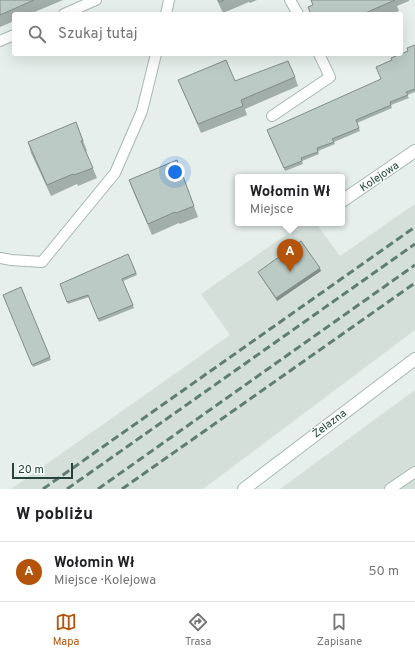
<!DOCTYPE html>
<html lang="pl">
<meta charset="utf-8">
<style>
:root{--surface:#fff;--page:#f6f6f6;--text:#202124;--muted:#757577;--line:#e0e0e0;--accent:#b45309}
body{margin:0;font-family:Overpass,sans-serif;background:var(--page);color:var(--text)}
.scale{position:absolute;left:12px;bottom:10px;width:61px;box-sizing:border-box;padding-left:4px;border:2px solid #24423a;border-top:0;font-size:11px;line-height:14px;white-space:nowrap;color:#24423a;-webkit-text-stroke:3px #f7fbf9;paint-order:stroke}
.you{position:absolute;left:175px;top:172px;width:14px;height:14px;margin:-10px;border:3px solid #fff;border-radius:50%;background:#1a73e8;box-shadow:0 0 0 6px #1a73e833}
.badge{display:grid;place-items:center;width:26px;height:26px;border-radius:50%;background:var(--accent);color:#fff;font-size:13px;font-weight:700}
.pin{position:absolute;translate:-50% -33px;filter:drop-shadow(0 1px 2px #0008)}
.pin::after{content:'';position:absolute;top:21px;width:14px;height:12px;background:inherit;clip-path:polygon(0 0,100% 0,50% 100%)}
.popup{position:absolute;left:235px;top:174px;width:110px;height:52px;box-sizing:border-box;display:grid;place-content:center;border-radius:4px;background:var(--surface);filter:drop-shadow(0 1px 3px #0005);font-size:13px;white-space:nowrap;color:var(--muted)}
.popup b{font-size:15px;color:var(--text)}
.popup::after{content:'';position:absolute;left:50%;top:100%;margin-left:-8px;border:8px solid transparent;border-top-color:var(--surface)}
.list{margin:0;padding:0;list-style:none}
h2{display:flex;justify-content:space-between;align-items:center;height:52px;margin:0;padding:0 16px;font-size:17px}
h2 small{font-size:13px;font-weight:400;color:var(--muted)}
.list li{display:grid;grid-template-columns:26px 1fr auto;gap:12px;align-items:center;box-sizing:border-box;height:60px;padding:0 16px;border-top:1px solid var(--line)}
.list b{display:block;font-size:15px;white-space:nowrap}
.list p{margin:0;font-size:13px;white-space:nowrap;color:var(--muted)}
.list em{font-size:13px;font-style:normal;color:var(--muted)}
.icon{flex:none;width:22px;height:22px;fill:none;stroke:currentColor;stroke-width:2;stroke-linecap:round;stroke-linejoin:round}
.map{position:relative;flex:none;width:415px;height:489px;overflow:hidden}
.search{position:absolute;background:var(--surface);box-shadow:0 4px 16px #0002;left:12px;right:12px;top:12px;height:44px;display:flex;align-items:center;gap:10px;box-sizing:border-box;padding:0 14px;border-radius:4px;color:var(--muted);font-size:15px}
.sheet{height:112px;background:var(--surface)}
nav{display:flex;justify-content:space-around;align-items:center;box-sizing:border-box;height:56px;border-top:1px solid var(--line);background:var(--surface);font-size:11px;color:var(--muted)}
nav a{display:grid;justify-items:center;gap:2px}
nav .on{color:var(--accent)}
.map>svg:first-child{display:block}
.built{fill:#d4dfda}
.lines{fill:none;stroke-linecap:round;stroke-linejoin:round}
.service-casing{stroke:#a8b8b2;stroke-width:12}
.minor-casing{stroke:#a8b8b2;stroke-width:14}
.service{stroke:#fff;stroke-width:10}
.minor{stroke:#fff;stroke-width:12}
.rail{stroke:#5f7d75;stroke-width:3;stroke-dasharray:8 4;stroke-linecap:butt}
.wall{fill:#a1aea9}
.shaded-wall{fill:#838d89}
.building{fill:#bbcac4;stroke:#838d89}
.labels{text-anchor:middle;stroke-width:3;stroke-linejoin:round;paint-order:stroke}
.street-label{font-size:11px;fill:#24423a;stroke:#f7fbf9}
</style>
<div class="map">
<svg width="415" height="489" viewBox="0 0 415 489">
<rect width="100%" height="100%" fill="#e6efeb"/>
<!-- built -->
<path class="built" d="M 415,204 L 415,330 L 203,489 L 11,489 L 230,335 L 201,294 L 303,223 L 316,223 L 340,256 Z
M 415,390 L 415,489 L 280,489 Z"/>
<g class="lines">
<defs>
<path id="service" d="M 290,0 L 298,14
M 64,14 L 96,0
M 166,14 L 169,0
M 0,41 L 14,35
M 272,116 L 330,77 L 319,54
M 0,258 L 11,260 L 42,262 L 115,173 L 142,111 L 156,54
M 390,489 L 415,472"/>
<path id="minor" d="M 342,201 L 415,151
M 244,489 L 415,359"/>
</defs>
<!-- service casing -->
<use href="#service" class="service-casing"/>
<!-- minor casing -->
<use href="#minor" class="minor-casing"/>
<!-- service -->
<use href="#service" class="service"/>
<!-- minor -->
<use href="#minor" class="minor"/>
<!-- rail -->
<path class="rail" d="M 43,489 L 415,227
M 67,489 L 415,244
M 98,489 L 415,265
M 122,489 L 415,283"/>
</g>
<!-- wall -->
<path class="wall" d="M 0,0 L 63,0 L 30,14 L 14,14 L 14,21 L 0,27 Z
M 217,0 L 257,0 L 250,3 L 249,2 L 223,13 Z
M 311,0 L 409,0 L 409,1 L 397,6 L 399,11 L 392,14 L 310,14 L 308,7 L 313,5 Z
M 415,45 L 415,92 L 407,95 L 409,98 L 391,105 L 392,108 L 357,123 L 360,131 L 334,142 L 335,144 L 318,151 L 319,154 L 302,161 L 303,164 L 285,171 L 268,133 L 381,79 L 392,60 L 408,51 Z
M 295,77 L 298,86 L 245,109 L 247,115 L 201,133 L 182,89 L 178,80 L 235,81 Z
M 76,122 L 87,151 L 86,152 L 97,178 L 78,186 L 77,184 L 51,196 L 31,153 L 28,142 Z
M 177,160 L 198,217 L 180,224 L 179,223 L 152,235 L 133,191 L 129,180 Z
M 128,254 L 137,275 L 123,281 L 134,308 L 99,322 L 89,297 L 68,304 L 60,284 Z
M 321,271 L 277,301 L 259,274 L 258,272 Z
M 21,287 L 51,360 L 33,367 L 3,295 Z"/>
<!-- shaded-wall -->
<path class="shaded-wall" d="M 320,268 L 321,271 L 277,301 L 276,298 Z"/>
<!-- building -->
<path class="building" d="M 0,0 L 34,0 L 0,15 Z
M 218,0 L 224,0 L 219,2 Z
M 311,0 L 395,0 L 363,14 L 311,14 L 308,7 L 313,5 Z
M 415,45 L 415,89 L 406,92 L 408,95 L 390,102 L 391,105 L 356,120 L 359,128 L 332,139 L 334,142 L 317,148 L 318,152 L 301,158 L 302,161 L 284,168 L 267,130 L 381,79 L 376,67 L 392,60 L 391,58 L 408,51 L 407,48 Z
M 226,60 L 235,81 L 288,61 L 295,77 L 241,100 L 243,106 L 198,124 L 178,80 Z
M 76,122 L 83,141 L 81,141 L 93,168 L 74,175 L 73,174 L 47,185 L 28,142 Z
M 177,160 L 194,206 L 176,213 L 175,212 L 148,224 L 129,180 Z
M 301,241 L 320,268 L 276,298 L 258,272 Z
M 128,254 L 136,273 L 122,279 L 133,305 L 98,319 L 88,295 L 67,302 L 60,284 Z
M 21,287 L 50,357 L 32,365 L 3,295 Z"/>
<g class="labels">
<!-- street labels -->
<g class="street-label">
<text transform="translate(379 176) rotate(-34)" y="4">Kolejowa</text>
<text transform="translate(329 423) rotate(-37)" y="4">Żelazna</text>
</g>
</g>
</svg>
<div class="scale">20 m</div>
<div class="you"></div>
<div class="pin badge" style="left:290px;top:272px">A</div>
<div class="popup"><b>Wołomin Wł</b>Miejsce</div>
<div class="search"><svg class="icon" aria-label="search" viewBox="0 0 24 24"><circle cx="10" cy="10" r="6"/><path d="M15 15l6 6"/></svg>Szukaj tutaj</div>
</div>
<section class="sheet">
<h2>W pobliżu<small></small></h2>
<ul class="list">
<li><span class="badge">A</span><div><b>Wołomin Wł</b><p>Miejsce · Kolejowa</p></div><em>50 m</em></li>
</ul>
</section>
<nav>
<a class="on"><svg class="icon" aria-label="map" viewBox="0 0 24 24"><path d="M3 6l6-2 6 2 6-2v14l-6 2-6-2-6 2zM9 4v14M15 6v14"/></svg>Mapa</a>
<a><svg class="icon" aria-label="directions" viewBox="0 0 24 24"><path d="M12 3l9 9-9 9-9-9zM9 14v-3h6M13 9l2 2-2 2"/></svg>Trasa</a>
<a><svg class="icon" aria-label="saved" viewBox="0 0 24 24"><path d="M7 4h10v16l-5-4-5 4z"/></svg>Zapisane</a>
</nav>
